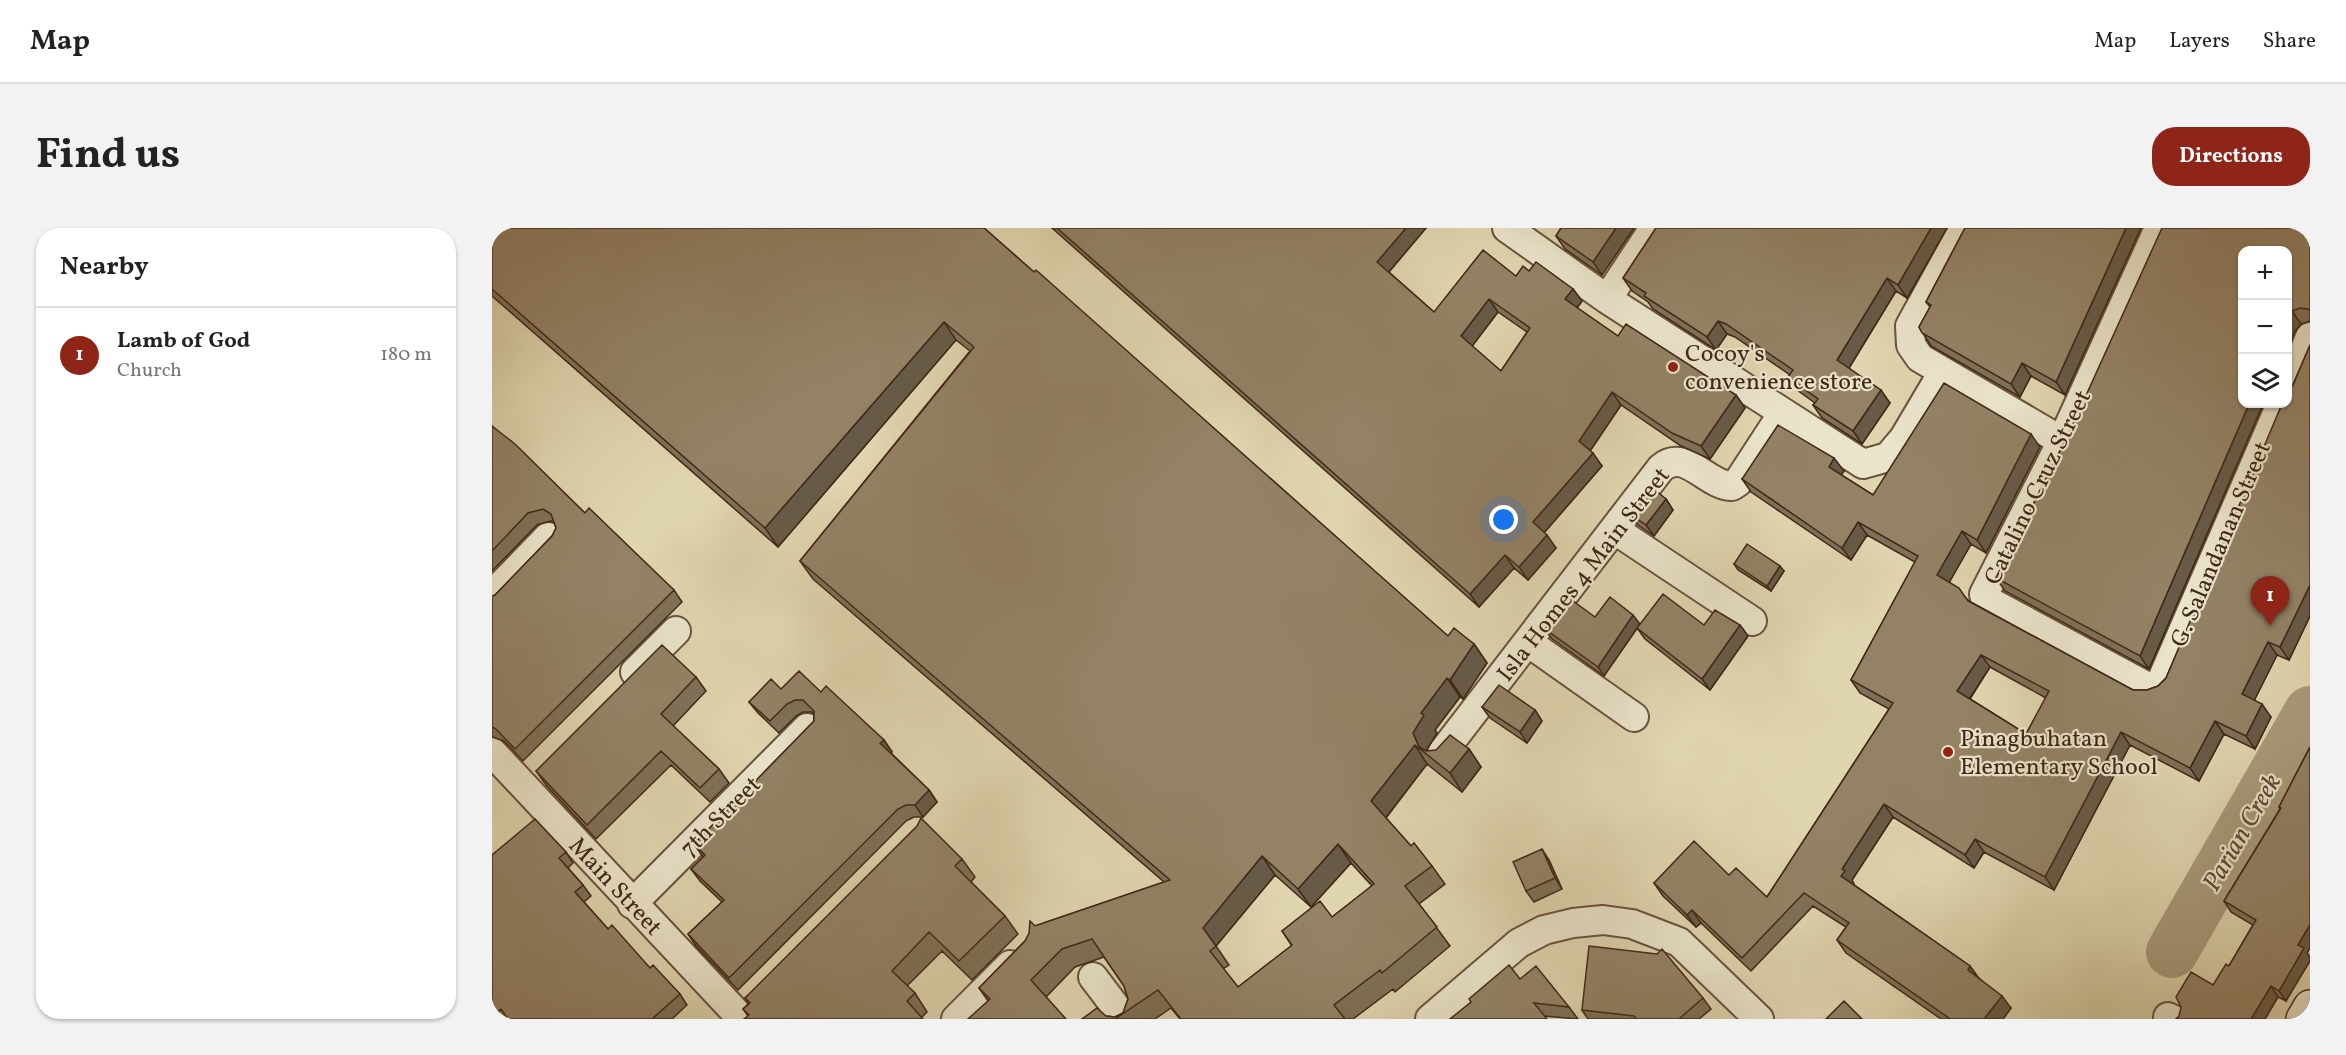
<!DOCTYPE html>
<meta charset="utf-8">
<style>
:root{--surface:#fff;--page:#f2f2f2;--text:#222;--muted:#767676;--line:#e0e0e0;--accent:#8f2418}
body{margin:0;font-family:Vollkorn,serif;background:var(--page);color:var(--text)}
.controls{position:absolute;right:18px;top:18px;display:grid;overflow:hidden;border-radius:12px;box-shadow:0 2px 4px #0004}
.controls button{width:54px;height:54px;display:grid;place-items:center;padding:0;border:0;border-bottom:2px solid var(--line);background:var(--surface);color:var(--text);font:30px sans-serif}
.you{position:absolute;left:1012px;top:292px;width:21px;height:21px;margin:-15px;border:4px solid #fff;border-radius:50%;background:#1a73e8;box-shadow:0 0 0 9px #1a73e833}
.badge{display:grid;place-items:center;width:39px;height:39px;border-radius:50%;background:var(--accent);color:#fff;font-size:20px;font-weight:700}
.pin{position:absolute;translate:-50% -50px;filter:drop-shadow(0 2px 3px #0008)}
.pin::after{content:'';position:absolute;top:32px;width:21px;height:18px;background:inherit;clip-path:polygon(0 0,100% 0,50% 100%)}
.list{margin:0;padding:0;list-style:none}
h2{display:flex;justify-content:space-between;align-items:center;height:78px;margin:0;padding:0 24px;font-size:26px}
h2 small{font-size:20px;font-weight:400;color:var(--muted)}
.list li{display:grid;grid-template-columns:39px 1fr auto;gap:18px;align-items:center;box-sizing:border-box;height:96px;padding:0 24px;border-top:2px solid var(--line)}
.list b{display:block;font-size:22px;white-space:nowrap}
.list p{margin:0;font-size:20px;white-space:nowrap;color:var(--muted)}
.list em{font-size:20px;font-style:normal;color:var(--muted)}
.icon{flex:none;width:33px;height:33px;fill:none;stroke:currentColor;stroke-width:2;stroke-linecap:round;stroke-linejoin:round}
.map{position:relative;flex:none;width:1818px;height:791px;overflow:hidden;border-radius:24px}
header{display:flex;align-items:center;gap:36px;box-sizing:border-box;height:84px;padding:0 30px;background:var(--surface);border-bottom:2px solid var(--line)}
header strong{font-size:28px}
nav{display:flex;gap:33px;margin-inline-start:auto;font-size:21px}
.intro{display:flex;align-items:center;justify-content:space-between;box-sizing:border-box;height:144px;padding:0 36px}
h1{margin:0;font-size:42px}
.button{padding:15px 27px;border-radius:24px;background:var(--accent);color:#fff;font-size:21px;font-weight:700}
main{display:flex;gap:36px;padding:0 36px}
aside{flex:1;background:var(--surface);border-radius:24px;box-shadow:0 2px 4px #0004}
.map>svg:first-child{display:block}
.lines{fill:none;stroke-linecap:round;stroke-linejoin:round}
.river{stroke:#a99a7b;stroke-width:52}
.street-casing{stroke:#68533d;stroke-width:32}
.secondary-casing{stroke:#402817;stroke-width:36}
.street{stroke:#eae4cb;stroke-width:28}
.secondary{stroke:#eae4cb;stroke-width:33}
.wall{fill:#7e7058;stroke:#402817;stroke-width:1.5;fill-rule:evenodd}
.shaded-wall{fill:#675b47;stroke:#402817;stroke-width:1.5}
.building{fill:#938266;stroke:#402817;stroke-width:1.5;fill-rule:evenodd}
.poi-dot{fill:#8f2418;stroke:#eae4cb;stroke-width:2}
.labels{text-anchor:middle;stroke-width:4.5;stroke-linejoin:round;paint-order:stroke}
.poi-label{font-size:24px;fill:#402817;stroke:#eae4cb;text-anchor:start}
.street-label{font-size:24px;fill:#402817;stroke:#eae4cb}
.water-label{font-size:26px;font-style:italic;fill:#604a35;stroke:#eae4cb}
</style>
<header>
<strong>Map</strong>
<nav><a>Map</a><a>Layers</a><a>Share</a></nav>
</header>
<div class="intro"><h1>Find us</h1><a class="button">Directions</a></div>
<main>
<aside>
<h2>Nearby<small></small></h2>
<ul class="list">
<li><span class="badge">1</span><div><b>Lamb of God</b><p>Church</p></div><em>180 m</em></li>
</ul>
</aside>
<div class="map">
<svg width="1818" height="791" viewBox="0 0 1818 791">
<rect width="100%" height="100%" fill="#dfd5af"/>
<filter id="stains"><feTurbulence type="fractalNoise" baseFrequency=".00333" numOctaves="4"/><feColorMatrix values="0 0 0 0 .2 0 0 0 0 .09 0 0 0 0 .02 0 0 0 .5 -.17"/></filter>
<radialGradient id="worn" r=".72"><stop offset=".6" stop-color="#630" stop-opacity="0"/><stop offset="1" stop-color="#630" stop-opacity=".3"/></radialGradient>
<g class="lines">
<!-- river -->
<path class="river" d="M 1680,724 L 1818,484"/>
<defs>
<path id="street" d="M 1015,0 L 1115,71 L 1371,236 L 1396,229 L 1412,210 L 1451,144
M 1472,0 L 1418,98 L 1419,117 L 1428,130 L 1570,213
M 1667,0 L 1570,213 L 1492,366 L 1493,371 L 1658,460 L 1668,456 L 1789,176
M 1115,71 L 1162,0
M 1796,161 L 1818,109
M 1123,302 L 1260,393
M 0,367 L 56,309
M 1037,415 L 1142,489
M 143,444 L 184,403
M 0,524 L 250,791
M 950,525 L 1169,240 C 1193,219 1215,258 1240,258 L 1246,254 L 1291,185
M 140,676 L 315,500
M 601,749 L 633,791
M 1676,789 L 1680,791
M 464,791 L 518,737
M 938,791 L 1027,715 L 1052,702 L 1081,695 L 1111,692 L 1140,696 L 1187,714 L 1267,791"/>
<path id="secondary" d="M 1811,791 L 1818,779"/>
</defs>
<!-- street casing -->
<use href="#street" class="street-casing"/>
<!-- secondary casing -->
<use href="#secondary" class="secondary-casing"/>
<!-- street -->
<use href="#street" class="street"/>
<!-- secondary -->
<use href="#secondary" class="secondary"/>
</g>
<!-- wall -->
<path class="wall" d="M 0,0 L 492,0 L 956,408 L 982,416 L 995,435 L 971,471 L 968,469 L 943,502 L 945,505 L 934,523 L 977,521 L 989,539 L 970,564 L 935,536 L 894,590 L 919,618 L 940,638 L 953,656 L 927,676 L 958,718 L 903,764 L 901,761 L 861,791 L 688,791 L 679,780 L 663,791 L 590,791 L 614,788 L 623,789 L 631,785 L 636,771 L 632,758 L 612,729 L 583,739 L 554,769 L 496,773 L 487,760 L 533,713 L 543,698 L 672,654 L 321,351 L 308,333 L 478,123 L 464,112 L 286,319 L 0,68 ZM 859,635 L 880,658 L 840,689 L 790,703 L 800,718 L 746,759 L 731,741 L 737,737 L 724,718 L 783,647 L 819,679 Z
M 560,0 L 934,0 L 897,44 L 942,84 L 1037,43 L 1081,61 L 1090,73 L 1085,80 L 1126,108 L 1244,167 L 1253,180 L 1218,231 L 1189,218 L 1129,177 L 1098,223 L 1110,238 L 1052,305 L 1064,320 L 1036,352 L 1022,340 L 987,379 ZM 1006,84 L 1035,104 L 1009,143 L 980,118 Z
M 1069,0 L 1142,0 L 1110,47 L 1073,21 L 1064,8 Z
M 1164,0 L 1455,0 L 1415,70 L 1404,63 L 1357,140 L 1398,175 L 1370,216 L 1330,190 L 1321,177 L 1323,175 L 1305,162 L 1296,149 L 1298,147 L 1243,109 L 1235,106 L 1224,122 L 1161,81 L 1156,74 L 1140,63 L 1131,50 Z
M 1473,0 L 1573,167 L 1539,148 L 1528,169 L 1439,118 L 1427,99 L 1438,79 L 1434,74 Z
M 1818,0 L 1818,93 L 1809,96 L 1803,103 L 1750,176 L 1771,176 L 1657,441 L 1513,363 L 1504,350 L 1576,207 Z
M 1818,117 L 1818,388 L 1797,432 L 1785,427 L 1762,472 L 1779,489 L 1763,521 L 1732,506 L 1707,553 L 1638,517 L 1562,662 L 1492,624 L 1482,640 L 1401,589 L 1360,652 L 1362,656 L 1361,656 L 1478,738 L 1486,749 L 1519,780 L 1511,791 L 1449,791 L 1354,725 L 1345,712 L 1354,699 L 1321,678 L 1259,743 L 1209,695 L 1204,699 L 1171,668 L 1162,655 L 1237,647 L 1275,669 L 1397,481 L 1368,465 L 1359,452 L 1423,334 L 1375,307 L 1359,332 L 1259,264 L 1250,251 L 1352,243 L 1349,247 L 1381,267 L 1548,219 L 1494,325 L 1479,316 L 1457,354 L 1477,373 L 1641,462 L 1655,462 L 1666,458 L 1674,450 ZM 1498,439 L 1554,470 L 1534,506 L 1478,471 Z
M 0,198 L 93,285 L 182,362 L 190,374 L 31,533 L 12,513 L 0,509 L 0,368 L 3,367 L 60,308 L 64,300 L 62,294 L 59,293 L 45,297 L 0,343 Z
M 1174,271 L 1181,282 L 1162,308 L 1146,297 L 1138,286 Z
M 1242,336 L 1292,343 L 1279,363 L 1246,342 Z
M 1103,389 L 1148,396 L 1112,448 L 1059,410 L 1053,401 Z
M 1212,397 L 1248,397 L 1256,408 L 1218,462 L 1153,411 L 1145,400 Z
M 204,449 L 214,463 L 181,498 L 227,541 L 237,555 L 218,574 L 179,537 L 104,611 L 54,557 L 44,543 Z
M 289,461 L 329,464 L 392,512 L 400,524 L 399,525 L 437,562 L 445,574 L 431,589 L 422,589 L 414,593 L 246,762 L 204,718 L 196,706 L 230,674 L 208,653 L 199,641 L 211,629 L 202,616 L 322,493 L 322,487 L 320,484 L 311,484 L 304,488 L 287,505 L 266,485 L 257,474 Z
M 990,479 L 1043,482 L 1050,493 L 1035,515 L 998,490 Z
M 1818,519 L 1815,725 L 1794,773 L 1786,769 L 1773,791 L 1684,791 L 1721,757 L 1737,738 L 1761,697 L 1739,684 L 1732,673 L 1788,581 L 1787,579 Z
M 74,624 L 81,635 L 76,640 L 91,657 L 99,668 L 92,674 L 116,701 L 158,740 L 188,766 L 195,777 L 180,791 L 0,791 L 0,627 Z
M 470,631 L 483,649 L 479,654 L 513,688 L 526,706 L 480,752 L 450,723 L 415,758 L 423,765 L 435,784 L 429,790 L 256,788 L 251,781 L 257,775 L 253,770 Z
M 1057,632 L 1070,661 L 1042,674 L 1034,663 Z
M 1028,751 L 1077,779 L 1086,791 L 1052,788 L 958,791 Z
M 1211,770 L 1219,781 L 1207,791 L 1096,791 L 1090,782 Z"/>
<!-- shaded-wall -->
<path class="shaded-wall" d="M 914,0 L 934,0 L 894,47 L 885,34 Z
M 1124,0 L 1142,0 L 1110,47 L 1101,34 Z
M 1439,0 L 1455,0 L 1415,70 L 1406,57 Z
M 1634,0 L 1649,0 L 1573,167 L 1564,154 Z
M 1395,50 L 1404,63 L 1354,145 L 1345,132 Z
M 1081,61 L 1090,73 L 1082,84 L 1073,71 Z
M 997,71 L 1006,84 L 978,121 L 969,108 Z
M 1800,83 L 1809,96 L 1803,103 L 1796,121 L 1796,88 Z
M 1226,93 L 1235,106 L 1224,122 L 1215,109 Z
M 452,94 L 464,112 L 286,319 L 273,300 Z
M 1530,135 L 1539,148 L 1528,169 L 1519,156 Z
M 1389,162 L 1398,175 L 1370,216 L 1361,203 Z
M 1120,164 L 1129,177 L 1096,226 L 1087,213 Z
M 1244,167 L 1253,180 L 1218,231 L 1209,218 Z
M 1757,176 L 1771,176 L 1657,441 L 1648,428 Z
M 1539,206 L 1548,219 L 1494,325 L 1485,312 Z
M 1101,225 L 1110,238 L 1050,307 L 1041,294 Z
M 1342,230 L 1352,243 L 1346,252 L 1337,239 Z
M 1174,271 L 1181,282 L 1162,308 L 1154,297 Z
M 1366,294 L 1375,307 L 1359,332 L 1350,320 Z
M 1470,303 L 1479,316 L 1454,360 L 1445,347 Z
M 1055,307 L 1064,320 L 1036,352 L 1027,339 Z
M 1013,327 L 1022,340 L 987,379 L 978,366 Z
M 1288,338 L 1292,343 L 1279,363 L 1275,358 Z
M 1818,357 L 1818,388 L 1797,432 L 1788,419 Z
M 1141,387 L 1148,396 L 1112,448 L 1106,439 Z
M 1248,397 L 1256,408 L 1218,462 L 1210,451 Z
M 1776,414 L 1785,427 L 1759,479 L 1750,466 Z
M 982,416 L 995,435 L 971,471 L 958,452 Z
M 1489,427 L 1498,439 L 1474,476 L 1465,463 Z
M 955,450 L 968,469 L 943,502 L 945,505 L 934,523 L 927,519 L 921,505 L 929,485 Z
M 1770,476 L 1779,489 L 1763,521 L 1754,508 Z
M 1043,482 L 1050,493 L 1035,515 L 1028,504 Z
M 1723,493 L 1732,506 L 1707,553 L 1698,540 Z
M 1629,504 L 1638,517 L 1562,662 L 1553,649 Z
M 392,512 L 400,524 L 397,527 L 388,515 Z
M 923,517 L 935,536 L 892,592 L 879,573 Z
M 977,521 L 989,539 L 970,564 L 958,545 Z
M 437,562 L 445,574 L 431,589 L 423,577 Z
M 1392,576 L 1401,589 L 1360,652 L 1362,656 L 1358,661 L 1349,648 L 1350,641 Z
M 1483,611 L 1492,624 L 1482,640 L 1473,627 Z
M 846,616 L 859,635 L 819,679 L 806,661 Z
M 1050,621 L 1057,632 L 1070,661 L 1063,650 Z
M 770,628 L 783,647 L 724,718 L 711,700 Z
M 1200,682 L 1209,695 L 1204,699 L 1195,687 Z
M 1818,697 L 1818,720 L 1815,725 L 1818,729 L 1818,733 L 1794,773 L 1787,763 L 1806,717 Z
M 1478,738 L 1487,751 L 1476,742 Z
M 1779,758 L 1786,769 L 1773,791 L 1759,791 Z
M 1510,768 L 1519,780 L 1511,791 L 1492,791 Z"/>
<!-- building -->
<path class="building" d="M 0,0 L 492,0 L 542,44 L 544,42 L 956,408 L 962,400 L 982,416 L 958,452 L 955,450 L 929,485 L 932,487 L 921,505 L 927,519 L 934,523 L 944,522 L 958,507 L 977,521 L 958,545 L 923,517 L 879,573 L 919,618 L 922,615 L 940,638 L 913,658 L 945,699 L 890,745 L 888,742 L 842,777 L 853,791 L 689,791 L 666,762 L 623,791 L 590,791 L 605,780 L 614,788 L 623,789 L 631,785 L 636,771 L 632,758 L 600,711 L 570,721 L 539,752 L 574,791 L 476,791 L 498,771 L 487,760 L 533,713 L 537,705 L 538,693 L 543,698 L 678,652 L 308,333 L 482,119 L 452,94 L 273,300 L 0,61 ZM 846,616 L 882,656 L 840,689 L 828,673 L 790,703 L 800,717 L 746,759 L 718,723 L 724,718 L 711,700 L 770,628 L 806,661 Z
M 565,0 L 914,0 L 885,34 L 942,84 L 991,22 L 1024,48 L 1031,38 L 1037,43 L 1044,34 L 1081,61 L 1073,71 L 1126,108 L 1134,96 L 1244,167 L 1209,218 L 1180,205 L 1120,164 L 1087,213 L 1101,225 L 1041,294 L 1055,307 L 1027,339 L 1013,327 L 978,366 ZM 997,71 L 1038,100 L 1009,143 L 969,108 Z
M 1069,0 L 1124,0 L 1101,34 L 1064,8 Z
M 1164,0 L 1439,0 L 1406,57 L 1395,50 L 1345,132 L 1389,162 L 1361,203 L 1321,177 L 1326,171 L 1296,149 L 1301,142 L 1234,96 L 1226,93 L 1215,109 L 1152,68 L 1154,65 L 1131,50 Z
M 1473,0 L 1634,0 L 1564,154 L 1530,135 L 1519,156 L 1430,105 L 1427,99 L 1439,77 L 1434,74 Z
M 1670,0 L 1818,0 L 1818,83 L 1816,81 L 1808,80 L 1800,83 L 1796,88 L 1796,22 L 1750,22 L 1750,176 L 1757,176 L 1648,428 L 1504,350 L 1576,207 Z
M 1818,117 L 1818,357 L 1788,419 L 1776,414 L 1750,466 L 1770,476 L 1754,508 L 1723,493 L 1698,540 L 1629,504 L 1553,649 L 1483,611 L 1473,627 L 1392,576 L 1350,641 L 1353,643 L 1349,648 L 1478,738 L 1476,742 L 1510,768 L 1492,791 L 1456,791 L 1457,790 L 1345,712 L 1357,695 L 1312,665 L 1250,730 L 1200,682 L 1195,687 L 1162,655 L 1202,613 L 1237,647 L 1244,640 L 1275,669 L 1401,475 L 1359,452 L 1426,328 L 1366,294 L 1350,320 L 1250,251 L 1286,197 L 1342,230 L 1337,239 L 1381,267 L 1452,155 L 1539,206 L 1485,312 L 1470,303 L 1445,347 L 1467,360 L 1476,373 L 1641,462 L 1655,462 L 1666,458 L 1674,450 L 1790,176 L 1796,176 L 1796,164 L 1802,155 ZM 1489,427 L 1557,463 L 1534,506 L 1465,463 Z
M 0,198 L 23,216 L 93,285 L 97,280 L 182,362 L 23,521 L 4,501 L 0,499 L 0,368 L 3,367 L 60,308 L 64,300 L 59,286 L 51,281 L 36,285 L 0,323 Z
M 1159,259 L 1174,271 L 1154,297 L 1138,286 Z
M 1255,316 L 1288,338 L 1275,358 L 1242,336 Z
M 1171,366 L 1212,397 L 1223,382 L 1248,397 L 1210,451 L 1145,400 Z
M 1118,369 L 1141,387 L 1106,439 L 1053,401 L 1077,370 L 1103,389 Z
M 170,417 L 204,449 L 169,486 L 227,541 L 208,560 L 169,523 L 95,597 L 44,543 Z
M 307,443 L 329,464 L 334,458 L 392,512 L 388,515 L 437,562 L 423,577 L 414,577 L 406,581 L 237,750 L 196,706 L 232,672 L 199,641 L 213,627 L 202,616 L 322,493 L 322,483 L 311,472 L 303,472 L 295,476 L 278,493 L 257,474 L 279,451 L 289,461 Z
M 1007,457 L 1043,482 L 1028,504 L 990,479 Z
M 1818,519 L 1818,697 L 1806,717 L 1812,720 L 1787,763 L 1779,758 L 1759,791 L 1684,791 L 1687,788 L 1689,779 L 1684,769 L 1699,744 L 1721,757 L 1734,736 L 1737,738 L 1764,692 L 1732,673 L 1789,580 L 1787,579 Z
M 429,590 L 470,631 L 463,638 L 513,688 L 467,733 L 437,704 L 400,743 L 423,765 L 415,773 L 431,791 L 252,791 L 257,787 L 251,781 L 258,775 L 253,770 L 425,598 Z
M 43,591 L 74,624 L 67,630 L 91,657 L 83,664 L 116,701 L 120,697 L 158,740 L 161,737 L 188,766 L 160,791 L 16,791 L 9,781 L 0,788 L 0,627 Z
M 1050,621 L 1063,650 L 1034,663 L 1021,634 Z
M 1097,718 L 1165,726 L 1170,721 L 1211,770 L 1187,791 L 1145,791 L 1142,788 L 1090,782 Z
M 1017,737 L 1028,751 L 1044,738 L 1077,779 L 1042,775 L 1055,791 L 958,791 L 979,774 L 977,771 Z
M 1352,773 L 1370,791 L 1334,791 Z"/>
<!-- markers -->
<g class="poi-dot">
<circle cx="1181" cy="139" r="6"/>
<circle cx="1456" cy="524" r="6"/>
</g>
<g class="labels">
<!-- poi labels -->
<g class="poi-label">
<text x="1193" y="133">Cocoy's<tspan x="1193" dy="28">convenience store</tspan></text>
<text x="1468" y="518">Pinagbuhatan<tspan x="1468" dy="28">Elementary School</tspan></text>
</g>
<!-- street labels -->
<g class="street-label">
<text transform="translate(1545 259) rotate(-64)" y="8">Catalino Cruz Street</text>
<text transform="translate(1728 316) rotate(-67)" y="8">G. Salandanan Street</text>
<text transform="translate(1091 346) rotate(-52)" y="8">Isla Homes 4 Main Street</text>
<text transform="translate(228 588) rotate(-45)" y="8">7th Street</text>
<text transform="translate(124 658) rotate(47)" y="8">Main Street</text>
</g>
<!-- water labels -->
<g class="water-label">
<text transform="translate(1749 604) rotate(-60)" y="9">Parian Creek</text>
</g>
</g>
<rect width="100%" height="100%" filter="url(#stains)"/>
<rect width="100%" height="100%" fill="url(#worn)"/>
</svg>
<div class="controls">
<button>+</button>
<button>−</button>
<button><svg class="icon" aria-label="layers" viewBox="0 0 24 24"><path d="M12 4l9 5-9 5-9-5zM3 14l9 5 9-5"/></svg></button>
</div>
<div class="you"></div>
<div class="pin badge" style="left:1778px;top:398px">1</div>
</div>
</main>
